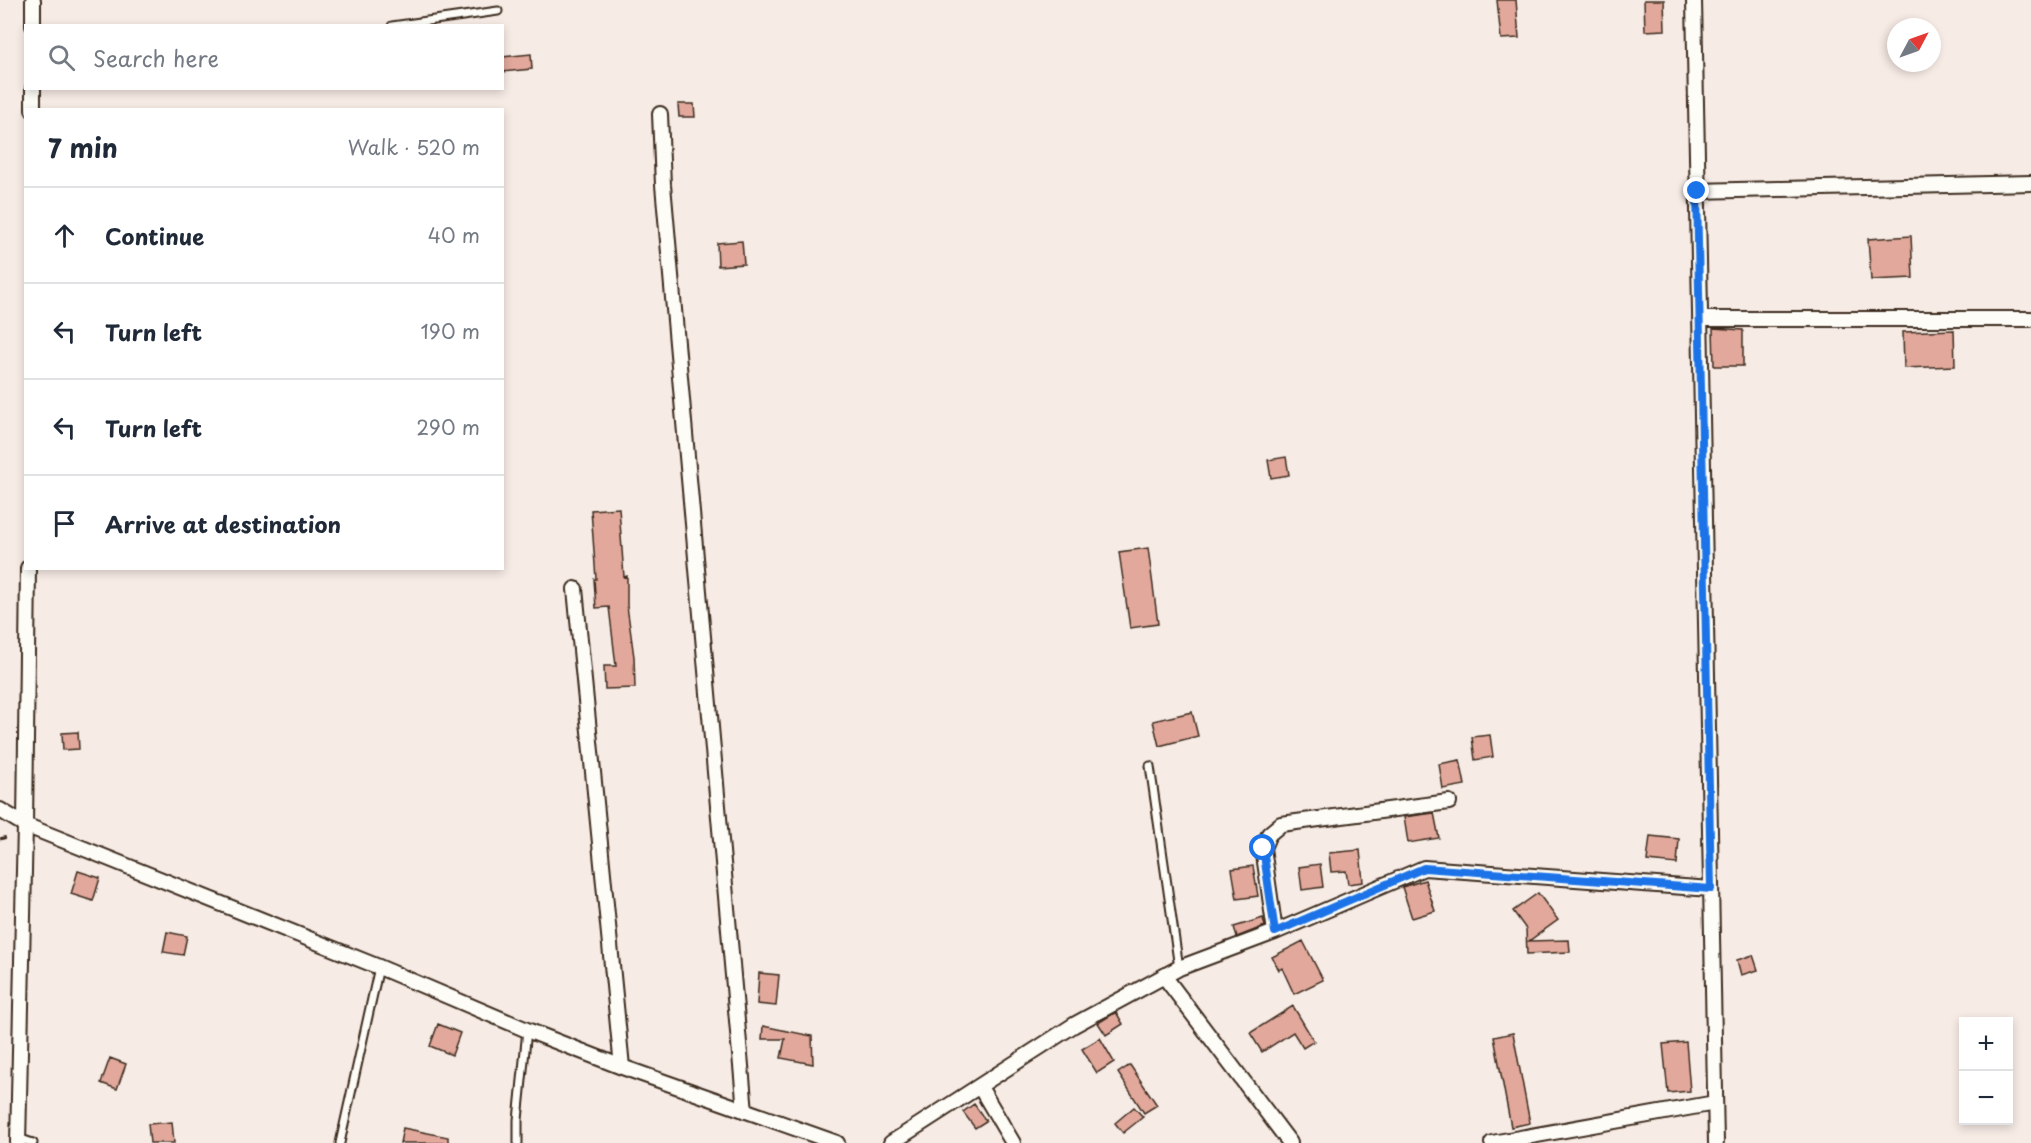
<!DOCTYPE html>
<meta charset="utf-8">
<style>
:root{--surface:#fff;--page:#f2f2f3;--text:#1f2937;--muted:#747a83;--line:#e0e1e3}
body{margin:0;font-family:"Playpen Sans",sans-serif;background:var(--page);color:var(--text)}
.controls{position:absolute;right:18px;bottom:18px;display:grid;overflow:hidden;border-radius:0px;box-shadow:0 3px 9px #0003}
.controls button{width:54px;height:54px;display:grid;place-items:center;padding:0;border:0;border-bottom:2px solid var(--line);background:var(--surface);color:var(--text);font:30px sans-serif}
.compass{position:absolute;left:1887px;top:18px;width:54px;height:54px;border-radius:50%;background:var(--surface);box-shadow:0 3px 9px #0003;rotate:49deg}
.stop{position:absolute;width:18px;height:18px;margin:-14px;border:4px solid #1a73e8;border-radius:50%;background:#fff}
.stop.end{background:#1a73e8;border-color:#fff;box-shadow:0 2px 6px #0008}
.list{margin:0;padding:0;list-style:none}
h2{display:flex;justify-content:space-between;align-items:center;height:78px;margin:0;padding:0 24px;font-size:26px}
h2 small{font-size:20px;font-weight:400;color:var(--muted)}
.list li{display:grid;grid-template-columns:39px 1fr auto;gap:18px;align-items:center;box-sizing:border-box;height:96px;padding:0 24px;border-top:2px solid var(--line)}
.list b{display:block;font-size:22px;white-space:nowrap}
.list em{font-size:20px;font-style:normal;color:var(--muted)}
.icon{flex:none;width:33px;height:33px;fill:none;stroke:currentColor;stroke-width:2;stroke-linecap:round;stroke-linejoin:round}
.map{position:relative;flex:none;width:2031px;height:1143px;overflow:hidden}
.search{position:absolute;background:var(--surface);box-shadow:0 3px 9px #0003;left:24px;top:24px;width:480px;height:66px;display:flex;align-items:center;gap:15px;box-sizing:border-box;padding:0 21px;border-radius:0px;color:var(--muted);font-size:22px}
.panel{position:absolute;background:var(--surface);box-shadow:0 3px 9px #0003;left:24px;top:108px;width:480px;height:462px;border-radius:0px}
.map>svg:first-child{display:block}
.building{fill:#e1a89b;stroke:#3b2a1e;stroke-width:1.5}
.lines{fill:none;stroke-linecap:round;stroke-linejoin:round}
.service-casing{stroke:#3b2a1e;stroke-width:11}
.minor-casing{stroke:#3b2a1e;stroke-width:18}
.path{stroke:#3b2a1e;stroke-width:3;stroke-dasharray:6 4.5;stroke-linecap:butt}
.service{stroke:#fdfcf7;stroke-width:7}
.minor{stroke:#fdfcf7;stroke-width:14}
.route{stroke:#1a73e8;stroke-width:8}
</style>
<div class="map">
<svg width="2031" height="1143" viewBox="0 0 2031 1143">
<rect width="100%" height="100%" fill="#f7ebe5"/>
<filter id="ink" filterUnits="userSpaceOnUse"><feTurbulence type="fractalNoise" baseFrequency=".0167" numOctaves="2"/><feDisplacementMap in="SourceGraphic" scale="12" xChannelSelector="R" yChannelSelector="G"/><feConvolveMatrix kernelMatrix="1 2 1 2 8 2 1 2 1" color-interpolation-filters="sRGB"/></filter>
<g filter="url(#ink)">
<!-- building -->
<path class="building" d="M 1497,0 L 1516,0 L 1519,38 L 1501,39 Z
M 1644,0 L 1664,0 L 1665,30 L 1645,31 Z
M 531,54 L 532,69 L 502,72 L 502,57 Z
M 678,104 L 694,104 L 695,117 L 679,117 Z
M 1911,236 L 1913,278 L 1871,280 L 1868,239 Z
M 742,241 L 744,264 L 718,266 L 717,243 Z
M 1713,328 L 1743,330 L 1743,366 L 1714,366 Z
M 1954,330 L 1955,366 L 1904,368 L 1903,332 Z
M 1286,457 L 1289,475 L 1271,478 L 1268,460 Z
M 619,508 L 624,577 L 627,576 L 627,606 L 634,657 L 635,688 L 605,689 L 604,666 L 616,666 L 609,607 L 596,608 L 594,579 L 596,579 L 591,510 Z
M 1148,548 L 1158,624 L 1130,628 L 1119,552 Z
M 1192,712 L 1198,736 L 1159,746 L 1153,721 Z
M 78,732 L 79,749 L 63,750 L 62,733 Z
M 1490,735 L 1493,757 L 1475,760 L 1472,737 Z
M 1460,760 L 1465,785 L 1443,789 L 1439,764 Z
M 1434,813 L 1439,838 L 1408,843 L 1404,817 Z
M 1650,836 L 1679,839 L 1677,864 L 1647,861 Z
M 1360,850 L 1363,882 L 1348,884 L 1346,871 L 1331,872 L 1329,853 Z
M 1320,864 L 1323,887 L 1302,890 L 1299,867 Z
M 1253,866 L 1258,896 L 1237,899 L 1232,869 Z
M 78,871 L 100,878 L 93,901 L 71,894 Z
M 1425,880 L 1435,911 L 1412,918 L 1402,887 Z
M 1538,893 L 1558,920 L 1529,941 L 1569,940 L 1570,952 L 1527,954 L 1526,929 L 1513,911 Z
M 1263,918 L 1265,926 L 1237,937 L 1234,927 Z
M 167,932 L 187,936 L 183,955 L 163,952 Z
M 1303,941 L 1323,980 L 1294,994 L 1282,968 L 1279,970 L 1272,957 Z
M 1753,955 L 1758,970 L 1741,975 L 1737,960 Z
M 759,973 L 779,975 L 776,1006 L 757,1004 Z
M 1293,1006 L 1314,1041 L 1303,1048 L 1293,1032 L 1262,1052 L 1250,1033 Z
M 1116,1012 L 1123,1024 L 1106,1035 L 1098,1023 Z
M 438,1024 L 460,1033 L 452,1055 L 430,1046 Z
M 763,1026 L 812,1036 L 813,1064 L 781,1058 L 785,1039 L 762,1039 Z
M 1513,1033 L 1530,1123 L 1511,1127 L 1494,1037 Z
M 1100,1038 L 1114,1062 L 1097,1073 L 1082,1049 Z
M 1686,1042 L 1690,1091 L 1668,1093 L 1663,1044 Z
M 110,1058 L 126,1064 L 117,1089 L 101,1083 Z
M 1130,1065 L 1157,1105 L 1144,1113 L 1118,1073 Z
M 974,1104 L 986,1121 L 975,1128 L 963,1112 Z
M 1134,1107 L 1143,1117 L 1123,1133 L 1115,1123 Z
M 172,1122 L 174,1143 L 150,1143 L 148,1124 Z
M 403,1128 L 448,1137 L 448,1143 L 400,1143 Z"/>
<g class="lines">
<defs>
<path id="service" d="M 392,26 L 498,11
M 1150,766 L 1179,968
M 18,1138 L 33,1143
M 340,1143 L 379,967
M 518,1143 L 518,1120 L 527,1030"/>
<path id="minor" d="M 33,0 L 33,26
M 1694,0 L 1716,1143
M 33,110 L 33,88
M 660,114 L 663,185 L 745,1111
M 1697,191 L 2031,183
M 1700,319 L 2031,319
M 575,589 L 622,1067
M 0,810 L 25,825 L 379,967 L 527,1030 L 622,1067 L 837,1143
M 1275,932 L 1263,848 L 1269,834 L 1281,824 L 1449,802
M 1164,976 L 1290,1143
M 980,1087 L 1013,1143
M 18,1143 L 25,825 L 28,568
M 891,1143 L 1074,1025 L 1179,968 L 1275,932 L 1424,868 L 1711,889
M 1492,1143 L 1715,1103"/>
</defs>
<!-- service casing -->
<use href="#service" class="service-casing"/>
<!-- minor casing -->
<use href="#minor" class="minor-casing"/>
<!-- path -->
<path class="path" d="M 0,839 L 10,836"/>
<!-- service -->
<use href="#service" class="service"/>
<!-- minor -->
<use href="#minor" class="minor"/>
</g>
</g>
<g class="lines" filter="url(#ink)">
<!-- route -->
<path class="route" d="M 1263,848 L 1275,932 L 1424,868 L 1711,889 L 1697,191"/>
</g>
</svg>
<div class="controls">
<button>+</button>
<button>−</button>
</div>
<svg class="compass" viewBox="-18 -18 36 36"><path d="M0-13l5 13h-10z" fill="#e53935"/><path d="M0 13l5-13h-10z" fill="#747a83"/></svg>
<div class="stop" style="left:1263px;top:848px"></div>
<div class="stop end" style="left:1697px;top:191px"></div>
<div class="search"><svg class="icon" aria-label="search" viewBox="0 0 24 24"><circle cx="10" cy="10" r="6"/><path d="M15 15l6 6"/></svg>Search here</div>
<section class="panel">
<h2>7 min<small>Walk · 520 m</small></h2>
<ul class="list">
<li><svg class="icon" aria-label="ahead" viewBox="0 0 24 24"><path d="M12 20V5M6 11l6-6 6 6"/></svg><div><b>Continue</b></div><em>40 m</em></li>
<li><svg class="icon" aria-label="left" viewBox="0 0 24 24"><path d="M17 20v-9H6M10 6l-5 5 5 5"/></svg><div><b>Turn left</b></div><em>190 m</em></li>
<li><svg class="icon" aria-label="left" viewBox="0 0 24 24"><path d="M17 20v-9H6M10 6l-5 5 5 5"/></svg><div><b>Turn left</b></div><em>290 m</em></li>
<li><svg class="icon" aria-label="arrive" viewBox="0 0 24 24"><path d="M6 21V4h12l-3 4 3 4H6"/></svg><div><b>Arrive at destination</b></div></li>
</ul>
</section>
</div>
